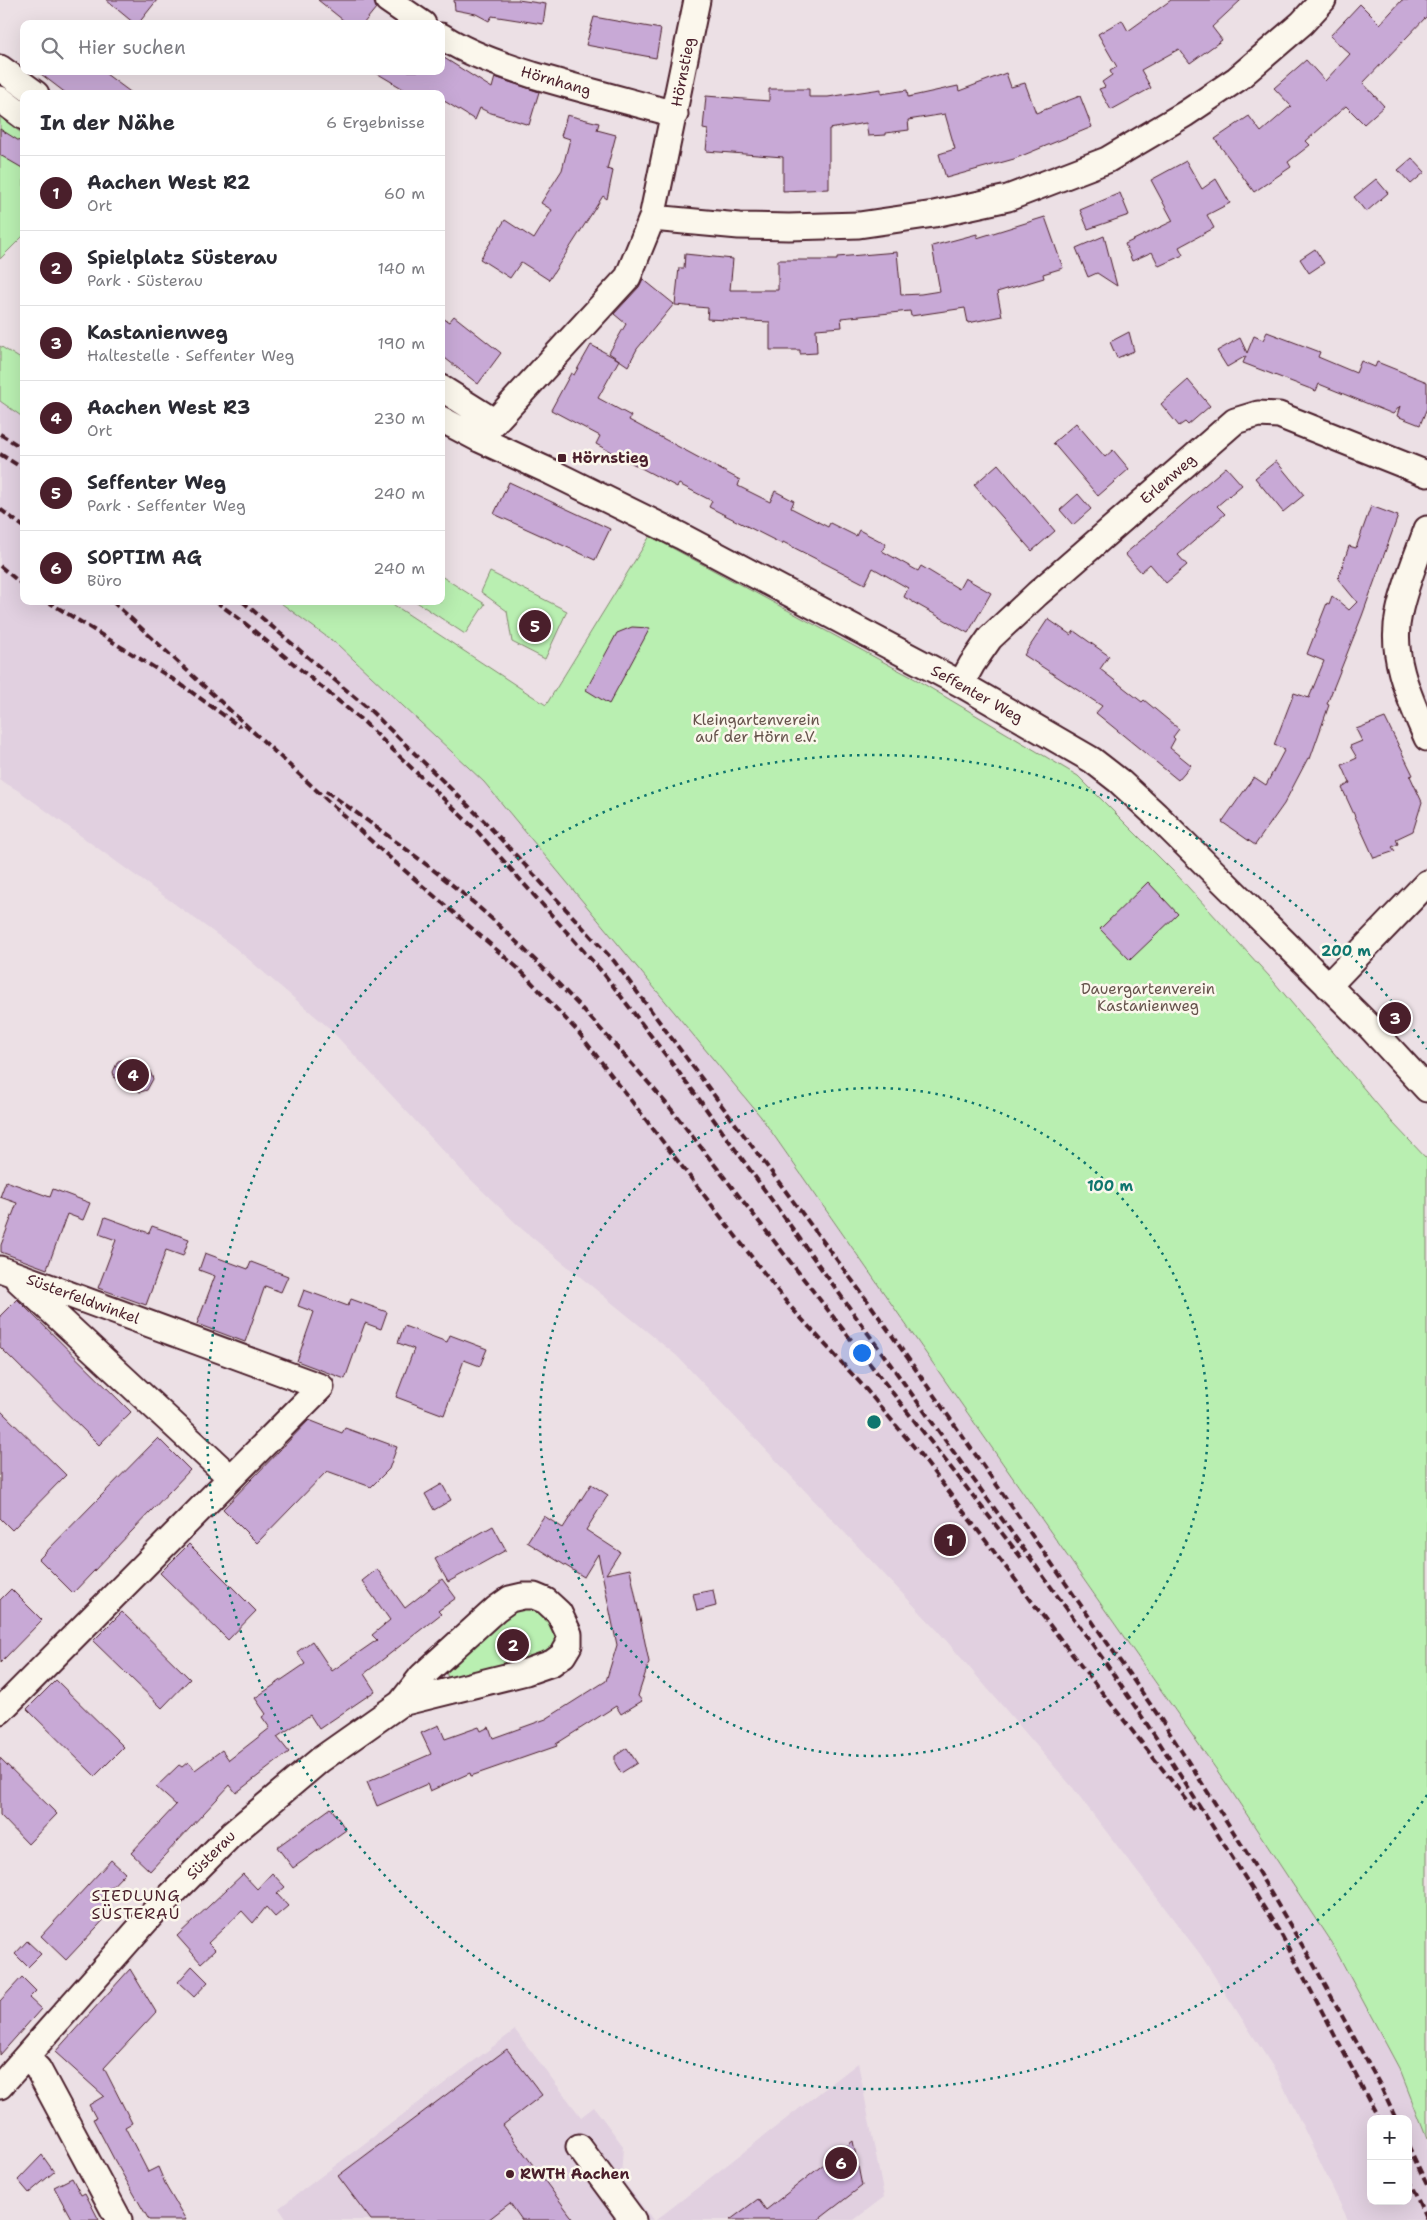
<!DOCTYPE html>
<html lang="de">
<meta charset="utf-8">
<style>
:root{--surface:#fff;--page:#f7f7f7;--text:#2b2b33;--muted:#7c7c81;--line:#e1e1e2;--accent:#4a1f2b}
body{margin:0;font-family:"Shantell Sans",sans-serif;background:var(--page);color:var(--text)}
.controls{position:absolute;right:15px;bottom:15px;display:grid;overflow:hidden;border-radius:10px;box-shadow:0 5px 20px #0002}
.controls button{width:45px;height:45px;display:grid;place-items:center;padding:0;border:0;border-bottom:1px solid var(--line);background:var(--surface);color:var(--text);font:25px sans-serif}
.you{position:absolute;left:861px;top:1352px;width:18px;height:18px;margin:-12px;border:4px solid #fff;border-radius:50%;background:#1a73e8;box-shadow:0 0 0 8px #1a73e833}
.badge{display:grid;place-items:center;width:32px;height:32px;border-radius:50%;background:var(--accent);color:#fff;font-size:16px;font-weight:700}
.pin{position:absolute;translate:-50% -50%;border:2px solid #fff;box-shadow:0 1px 5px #0006}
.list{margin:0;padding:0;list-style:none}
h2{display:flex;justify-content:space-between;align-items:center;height:65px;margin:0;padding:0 20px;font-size:21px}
h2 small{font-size:16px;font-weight:400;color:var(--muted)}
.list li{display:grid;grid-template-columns:32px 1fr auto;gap:15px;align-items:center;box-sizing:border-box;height:75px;padding:0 20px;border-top:1px solid var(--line)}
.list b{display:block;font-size:19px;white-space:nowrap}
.list p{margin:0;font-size:16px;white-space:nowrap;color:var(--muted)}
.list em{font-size:16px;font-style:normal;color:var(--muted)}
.icon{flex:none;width:28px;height:28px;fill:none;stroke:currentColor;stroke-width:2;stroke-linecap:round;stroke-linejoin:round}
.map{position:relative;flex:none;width:1427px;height:2220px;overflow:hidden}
.search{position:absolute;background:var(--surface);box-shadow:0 5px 20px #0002;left:20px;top:20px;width:425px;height:55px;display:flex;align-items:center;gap:12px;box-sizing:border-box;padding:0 18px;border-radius:10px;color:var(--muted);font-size:19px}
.panel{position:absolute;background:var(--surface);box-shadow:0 5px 20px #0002;left:20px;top:90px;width:425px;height:515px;border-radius:10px}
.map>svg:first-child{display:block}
.built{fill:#e1d0e0;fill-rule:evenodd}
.green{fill:#b9efb1;stroke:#82876e}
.building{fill:#c8a9d6;stroke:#4a1f2b}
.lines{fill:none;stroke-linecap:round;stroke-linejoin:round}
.minor-casing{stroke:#4a1f2b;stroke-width:29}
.minor{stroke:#fbf7ec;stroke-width:25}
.rail{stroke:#4a1f2b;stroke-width:4;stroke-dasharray:8 4;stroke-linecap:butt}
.ring{fill:none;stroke:#0f766e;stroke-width:2.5;stroke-dasharray:2.5 5}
.poi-dot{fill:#4a1f2b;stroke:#fbf7ec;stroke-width:2}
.labels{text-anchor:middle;stroke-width:5;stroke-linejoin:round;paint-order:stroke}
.street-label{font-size:15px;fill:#4a1f2b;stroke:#fbf7ec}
.poi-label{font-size:15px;font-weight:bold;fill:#4a1f2b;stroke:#fbf7ec;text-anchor:start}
.park-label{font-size:15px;fill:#66534c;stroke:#fbf7ec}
.neighbourhood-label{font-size:16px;letter-spacing:1px;fill:#4a1f2b;stroke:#fbf7ec}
.centre{fill:#0f766e;stroke:#fbf7ec;stroke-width:2.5}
.ring-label{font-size:15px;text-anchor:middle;font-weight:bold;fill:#0f766e;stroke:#fbf7ec;stroke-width:5;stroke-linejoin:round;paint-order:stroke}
</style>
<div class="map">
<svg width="1427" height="2220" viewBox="0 0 1427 2220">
<rect width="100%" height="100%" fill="#ece0e5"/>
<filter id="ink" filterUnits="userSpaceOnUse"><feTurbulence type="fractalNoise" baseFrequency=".02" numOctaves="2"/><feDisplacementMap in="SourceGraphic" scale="10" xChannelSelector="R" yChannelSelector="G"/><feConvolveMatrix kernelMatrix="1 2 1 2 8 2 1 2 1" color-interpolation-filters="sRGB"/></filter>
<g filter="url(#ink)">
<!-- built -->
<path class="built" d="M 0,401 L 24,418 L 24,601 L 278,601 L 338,645 L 484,782 L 761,1117 L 1230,1789 L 1334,1947 L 1400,2070 L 1427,2139 L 1427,2220 L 1348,2220 L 1277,2073 L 1200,1954 L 1073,1788 L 938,1631 L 677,1356 L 523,1230 L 464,1173 L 328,1027 L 234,947 L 19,791 L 0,780 ZM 1371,2119 L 1408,2119 L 1408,2201 L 1371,2201 Z
M 515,2030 L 581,2117 L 594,2107 L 623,2146 L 621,2178 L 653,2220 L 287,2220 L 279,2208 Z
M 858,2063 L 884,2197 L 854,2220 L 656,2220 Z"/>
<!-- green -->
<path class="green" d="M 0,117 L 24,135 L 24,235 L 0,259 Z
M 0,346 L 24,361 L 24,418 L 0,401 Z
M 650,536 L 917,680 L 1078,776 L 1178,876 L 1269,976 L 1392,1122 L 1427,1159 L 1427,2139 L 1400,2070 L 1334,1947 L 1230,1789 L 761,1117 L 484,782 L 338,645 L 278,601 L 388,601 L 546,705 Z
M 490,572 L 567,611 L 545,659 L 512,642 L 507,611 L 481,592 Z
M 441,576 L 485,604 L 465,634 L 415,601 L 441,601 Z
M 526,1606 C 544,1613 558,1623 557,1644 L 546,1655 L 449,1683 L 445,1667 L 503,1615 Z"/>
<!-- building -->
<path class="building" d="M 106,0 L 157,0 L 138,24 L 135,24 Z
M 318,0 L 374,0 L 376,8 L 363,24 L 348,24 Z
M 454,0 L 518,0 L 546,4 L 543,24 L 492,16 L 489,21 L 476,14 L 455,10 Z
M 1171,0 L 1241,0 L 1212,27 L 1222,40 L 1190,63 L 1179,49 L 1141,70 L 1151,88 L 1111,110 L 1099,89 L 1105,87 L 1102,82 L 1112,75 L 1110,71 L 1117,67 L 1098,34 L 1122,20 L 1128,31 Z
M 1402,0 L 1427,0 L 1427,16 L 1363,83 L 1384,106 L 1364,124 L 1346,106 L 1306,141 L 1310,145 L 1288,162 L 1291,167 L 1254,192 L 1215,139 L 1249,116 L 1261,132 L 1291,106 L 1274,88 L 1306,60 L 1325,81 L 1350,54 L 1330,36 L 1360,4 L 1380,24 Z
M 594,17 L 661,29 L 656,58 L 586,45 Z
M 441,56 L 492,88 L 495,77 L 539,92 L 529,125 L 488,112 L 480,108 L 475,120 L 441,99 L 441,94 L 412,94 L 373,71 L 441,71 Z
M 37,71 L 102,71 L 133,94 L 67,94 Z
M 1006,73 L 1011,87 L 1025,83 L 1036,113 L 1080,96 L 1092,127 L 1014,159 L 946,178 L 939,154 L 955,149 L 945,114 L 908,120 L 909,130 L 886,133 L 886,135 L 868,136 L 866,123 L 829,129 L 829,189 L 783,191 L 783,157 L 706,151 L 708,130 L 703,129 L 706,96 L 769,101 L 769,89 L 809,89 L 809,97 L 828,97 L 881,89 L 881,94 L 907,90 L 908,97 L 958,86 L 959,91 Z
M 567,115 L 599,123 L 597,130 L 616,135 L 607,169 L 613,171 L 607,199 L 603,196 L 549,280 L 521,262 L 510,278 L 480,259 L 505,220 L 534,239 L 552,210 L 541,203 L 562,170 L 570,139 L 561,136 Z
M 0,129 L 24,144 L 24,169 L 0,155 Z
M 1412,158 L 1425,172 L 1411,184 L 1398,170 Z
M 1186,161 L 1202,189 L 1216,179 L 1230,203 L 1207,215 L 1214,228 L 1179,247 L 1183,255 L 1159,266 L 1152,252 L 1132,261 L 1125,244 L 1173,221 L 1151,180 Z
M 1376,179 L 1388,193 L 1366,212 L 1354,197 Z
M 1120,193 L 1129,215 L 1088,229 L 1080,210 Z
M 1045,217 L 1063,268 L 1043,274 L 1044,278 L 997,292 L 1002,316 L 968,323 L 965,308 L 911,316 L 910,311 L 841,318 L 842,327 L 816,329 L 817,353 L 800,354 L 800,350 L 770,350 L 770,322 L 707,319 L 708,308 L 675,305 L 679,268 L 684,268 L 685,254 L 733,259 L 730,290 L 778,290 L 778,260 L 837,260 L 837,257 L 897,252 L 901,295 L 921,294 L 940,291 L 932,246 L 977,234 L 977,238 Z
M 1104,236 L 1117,286 L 1097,273 L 1088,277 L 1076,248 Z
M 1315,249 L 1324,263 L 1309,273 L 1300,259 Z
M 643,279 L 674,304 L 637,349 L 628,366 L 609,353 L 626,324 L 614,314 L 639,287 Z
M 454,316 L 501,353 L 478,384 L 441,355 L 441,317 L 449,322 Z
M 1129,332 L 1134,351 L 1117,358 L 1110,342 Z
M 1267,332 L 1320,352 L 1318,357 L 1356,373 L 1361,361 L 1375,367 L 1377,362 L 1427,382 L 1427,408 L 1420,425 L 1397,416 L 1400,406 L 1393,414 L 1319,384 L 1316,391 L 1243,363 L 1246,356 L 1227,367 L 1217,351 L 1240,338 L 1247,353 L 1254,336 L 1263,340 Z
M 591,345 L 619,360 L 598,398 L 631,416 L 629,420 L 740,480 L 738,486 L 770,502 L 775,491 L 794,501 L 791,508 L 828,527 L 830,523 L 856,536 L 859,530 L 886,544 L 882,551 L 918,571 L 921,566 L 959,589 L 965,578 L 991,593 L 968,633 L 904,597 L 908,588 L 873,568 L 865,584 L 783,542 L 782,544 L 709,507 L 712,501 L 679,484 L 677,487 L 596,444 L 600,436 L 551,410 L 571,373 L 574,375 Z
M 1188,380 L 1210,406 L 1188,425 L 1185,422 L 1179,426 L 1161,404 Z
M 1076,423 L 1105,457 L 1113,450 L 1129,469 L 1098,496 L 1053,443 Z
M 1276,461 L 1304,495 L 1283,512 L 1255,478 Z
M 998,464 L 1055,531 L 1032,551 L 974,485 Z
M 1226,467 L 1242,485 L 1217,506 L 1225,514 L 1178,555 L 1187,565 L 1166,583 L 1150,564 L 1141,572 L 1125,554 Z
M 509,482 L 610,529 L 595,560 L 494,514 Z
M 1078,494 L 1091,509 L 1073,525 L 1060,510 Z
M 1371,506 L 1398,516 L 1362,616 L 1327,704 L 1329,705 L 1310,759 L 1308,758 L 1284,804 L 1255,845 L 1222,822 L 1254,777 L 1266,785 L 1285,749 L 1274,745 L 1294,693 L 1309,698 L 1324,661 L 1307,654 L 1327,603 L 1329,604 L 1332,596 L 1349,610 L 1357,602 L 1338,579 L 1349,546 L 1356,548 Z
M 1048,619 L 1071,635 L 1074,631 L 1109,656 L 1100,669 L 1142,702 L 1144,700 L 1179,729 L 1173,737 L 1175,739 L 1170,748 L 1191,765 L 1178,780 L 1096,713 L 1102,706 L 1024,655 Z
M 632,627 L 650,628 L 609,704 L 586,690 L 617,633 Z
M 1385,718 L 1413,775 L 1410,776 L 1422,802 L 1413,831 L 1396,839 L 1398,844 L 1392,847 L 1395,851 L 1374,858 L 1342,788 L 1350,783 L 1342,765 L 1357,758 L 1350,746 L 1362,741 L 1356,729 Z
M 1148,882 L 1178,914 L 1130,960 L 1100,929 Z
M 126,1059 L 150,1071 L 153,1079 L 147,1090 L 140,1092 L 115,1079 L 113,1072 L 118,1061 Z
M 6,1181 L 50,1197 L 53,1189 L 90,1203 L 83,1220 L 67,1214 L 47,1269 L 1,1252 L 1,1245 L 17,1203 L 0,1197 Z
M 105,1217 L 149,1233 L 152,1226 L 189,1239 L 183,1256 L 166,1250 L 146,1305 L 98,1288 L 116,1240 L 99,1234 Z
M 205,1253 L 248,1269 L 251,1262 L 288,1276 L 281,1292 L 265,1286 L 245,1342 L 197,1324 L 215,1276 L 199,1270 Z
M 304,1290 L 348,1306 L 351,1299 L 387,1312 L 381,1329 L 365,1323 L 345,1379 L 297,1361 L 314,1312 L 298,1306 Z
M 17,1299 L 131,1412 L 99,1445 L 0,1347 L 0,1316 Z
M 404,1326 L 447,1342 L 450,1335 L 487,1349 L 480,1366 L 464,1360 L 444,1415 L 396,1397 L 414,1349 L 398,1343 Z
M 0,1410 L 66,1475 L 12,1530 L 0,1518 Z
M 309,1420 L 342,1433 L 345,1428 L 397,1447 L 389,1469 L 371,1487 L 327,1471 L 257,1543 L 223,1509 Z
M 158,1438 L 190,1470 L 73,1593 L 39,1559 Z
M 442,1484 L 451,1500 L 434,1510 L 425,1494 Z
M 591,1484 L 608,1495 L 586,1530 L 620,1552 L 606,1574 L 630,1569 L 649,1662 L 638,1696 L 642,1701 L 621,1714 L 616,1706 L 556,1744 L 557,1746 L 471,1776 L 470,1773 L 430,1791 L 427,1784 L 377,1806 L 367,1782 L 431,1754 L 421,1733 L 439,1725 L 445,1739 L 479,1727 L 481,1731 L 489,1727 L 493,1738 L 546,1719 L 606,1681 L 617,1645 L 598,1554 L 584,1577 L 527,1542 L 544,1516 L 563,1528 Z
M 493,1526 L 506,1550 L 448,1582 L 435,1559 Z
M 189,1544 L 256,1611 L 228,1640 L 160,1573 Z
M 377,1569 L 405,1608 L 442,1579 L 456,1598 L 438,1611 L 441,1614 L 364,1674 L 375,1691 L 319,1729 L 310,1715 L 277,1737 L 289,1752 L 236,1793 L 230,1785 L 150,1871 L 131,1853 L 176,1805 L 156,1787 L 179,1765 L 182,1767 L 188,1762 L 195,1770 L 222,1750 L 229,1760 L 270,1728 L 262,1717 L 266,1714 L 255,1698 L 305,1664 L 297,1652 L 312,1641 L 332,1671 L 377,1640 L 372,1635 L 390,1620 L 362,1581 Z
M 11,1589 L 42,1620 L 0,1663 L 0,1600 Z
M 713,1590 L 716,1606 L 697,1611 L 693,1594 Z
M 122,1612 L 190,1679 L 162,1708 L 93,1641 Z
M 56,1680 L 124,1747 L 95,1776 L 27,1709 Z
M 627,1748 L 637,1763 L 621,1773 L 615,1763 L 615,1756 Z
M 0,1758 L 57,1814 L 28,1844 L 0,1815 Z
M 331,1808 L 346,1830 L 293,1868 L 277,1847 Z
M 111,1860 L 125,1873 L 99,1900 L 111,1912 L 66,1960 L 41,1936 Z
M 272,1873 L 285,1887 L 277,1894 L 288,1906 L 275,1917 L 266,1907 L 253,1923 L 242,1911 L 208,1943 L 215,1950 L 201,1963 L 177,1936 L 243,1874 L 257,1889 Z
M 27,1941 L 41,1954 L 28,1967 L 15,1954 Z
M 192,1966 L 208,1982 L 194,1997 L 178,1982 Z
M 130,1969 L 156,2012 L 104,2068 L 132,2123 L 125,2127 L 148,2172 L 158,2167 L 167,2188 L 186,2220 L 149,2220 L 115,2161 L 93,2119 L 96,2118 L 89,2105 L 104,2096 L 55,2052 Z
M 22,1977 L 36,1991 L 29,1998 L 41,2009 L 0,2055 L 0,2001 Z
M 507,2049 L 542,2095 L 503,2125 L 574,2220 L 522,2220 L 510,2203 L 488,2220 L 371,2220 L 338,2176 Z
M 853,2141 L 862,2186 L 818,2220 L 730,2220 L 758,2199 L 766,2210 Z
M 42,2155 L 54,2172 L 29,2193 L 18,2180 Z
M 72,2178 L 81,2195 L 85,2193 L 99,2220 L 72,2220 L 54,2187 Z"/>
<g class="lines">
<defs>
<path id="minor" d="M 388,0 L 423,24
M 441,36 C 469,54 502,65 533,75 C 580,89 627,101 675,114
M 0,68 L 36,94
M 0,99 L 24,117
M 652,218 L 739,226 L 789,227 L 859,225 L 934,214 L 1008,198 L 1107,160 L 1185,114 L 1237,79 L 1302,23 L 1323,0
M 441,388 L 495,422
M 441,419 L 479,439 L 551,472 L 681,536 L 961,684 L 1092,760 L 1119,781 L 1156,815 L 1370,1027 L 1427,1089
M 479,439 L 628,277 L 652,218 L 697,0
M 1427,529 C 1417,557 1405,584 1399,613 C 1389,656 1410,699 1427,738
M 961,684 L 972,664 L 990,638 L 1037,594 L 1235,421 L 1258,414 L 1279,415 L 1427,474
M 1328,986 L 1427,883
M 0,1269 L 321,1387 L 0,1711
M 18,1280 L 230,1477
M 26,2057 L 38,2069 L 119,2220
M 0,2086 L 152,1914 L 232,1834 L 320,1760 L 401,1703 L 422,1676 L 496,1609 L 510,1599 L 523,1596 L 534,1596 L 546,1601 L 559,1613 L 569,1634 L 569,1645 L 563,1655 L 552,1663 L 526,1672 L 401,1703
M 579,2147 L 633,2220"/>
</defs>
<!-- minor casing -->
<use href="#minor" class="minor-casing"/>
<!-- minor -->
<use href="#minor" class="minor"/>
<!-- rail -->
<path class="rail" d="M 0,434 L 24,449
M 0,454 L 24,469
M 0,509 L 24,527
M 0,566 L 24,586
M 47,601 L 179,683 L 240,727
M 112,601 L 381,850 L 520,970 L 579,1033 L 788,1304 L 864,1387 L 919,1453 L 1071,1653 L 1197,1813
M 215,601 L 241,620 L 365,723 L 477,831 L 604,974 L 696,1095 L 1103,1659 L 1159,1742 L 1282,1936 L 1379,2119
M 242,601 L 371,711 L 485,822 L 614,961 L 872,1307 L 1162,1721 L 1245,1850 L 1314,1965 L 1379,2083 L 1396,2119
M 326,791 C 376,827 427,863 474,903 C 544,964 611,1039 671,1109 L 1023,1560
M 1408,2145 L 1427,2185
M 1408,2178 L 1427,2220"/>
</g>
</g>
<!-- distance rings -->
<g class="ring">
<circle cx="874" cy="1422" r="334"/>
<path d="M1427 1795A667 667 0 1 1 1427 1049"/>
</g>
<!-- markers -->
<g class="poi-dot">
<rect x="557" y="453" width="10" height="10" rx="2.5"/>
<circle cx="510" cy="2174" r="5"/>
</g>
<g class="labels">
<!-- street labels -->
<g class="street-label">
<text transform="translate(683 72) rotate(-79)" y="5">Hörnstieg</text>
<text transform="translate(556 81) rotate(16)" y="5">Hörnhang</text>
<text transform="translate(1168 479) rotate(-41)" y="5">Erlenweg</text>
<text transform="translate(977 694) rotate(29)" y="5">Seffenter Weg</text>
<text transform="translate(83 1299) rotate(20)" y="5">Süsterfeldwinkel</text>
<text transform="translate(211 1855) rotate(-45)" y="5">Süsterau</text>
</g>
<!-- poi labels -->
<g class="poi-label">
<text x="572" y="463">Hörnstieg</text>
<text x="520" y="2179">RWTH Aachen</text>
</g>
<!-- park labels -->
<g class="park-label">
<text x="756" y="725">Kleingartenverein<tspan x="756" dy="17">auf der Hörn e.V.</tspan></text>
<text x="1148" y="994">Dauergartenverein<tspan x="1148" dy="17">Kastanienweg</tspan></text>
</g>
<!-- neighbourhood labels -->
<g class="neighbourhood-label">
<text x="136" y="1901">SIEDLUNG<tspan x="136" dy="18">SÜSTERAU</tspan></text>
</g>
</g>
<circle cx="874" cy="1422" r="8" class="centre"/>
<g class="ring-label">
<text x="1346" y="956">200 m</text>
<text x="1110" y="1191">100 m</text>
</g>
</svg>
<div class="controls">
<button>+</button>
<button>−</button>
</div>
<div class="you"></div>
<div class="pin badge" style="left:950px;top:1540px">1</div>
<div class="pin badge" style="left:513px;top:1645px">2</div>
<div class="pin badge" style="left:1395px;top:1018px">3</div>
<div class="pin badge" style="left:133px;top:1075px">4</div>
<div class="pin badge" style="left:535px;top:626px">5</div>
<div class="pin badge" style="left:841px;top:2163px">6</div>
<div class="search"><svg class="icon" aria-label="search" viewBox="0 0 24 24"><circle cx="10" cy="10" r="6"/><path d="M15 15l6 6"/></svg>Hier suchen</div>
<section class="panel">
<h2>In der Nähe<small>6 Ergebnisse</small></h2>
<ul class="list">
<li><span class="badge">1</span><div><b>Aachen West R2</b><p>Ort</p></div><em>60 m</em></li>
<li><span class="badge">2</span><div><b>Spielplatz Süsterau</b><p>Park · Süsterau</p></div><em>140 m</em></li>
<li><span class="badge">3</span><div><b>Kastanienweg</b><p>Haltestelle · Seffenter Weg</p></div><em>190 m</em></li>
<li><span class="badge">4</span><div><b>Aachen West R3</b><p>Ort</p></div><em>230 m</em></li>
<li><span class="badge">5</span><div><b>Seffenter Weg</b><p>Park · Seffenter Weg</p></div><em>240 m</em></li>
<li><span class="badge">6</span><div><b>SOPTIM AG</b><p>Büro</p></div><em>240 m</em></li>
</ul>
</section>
</div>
